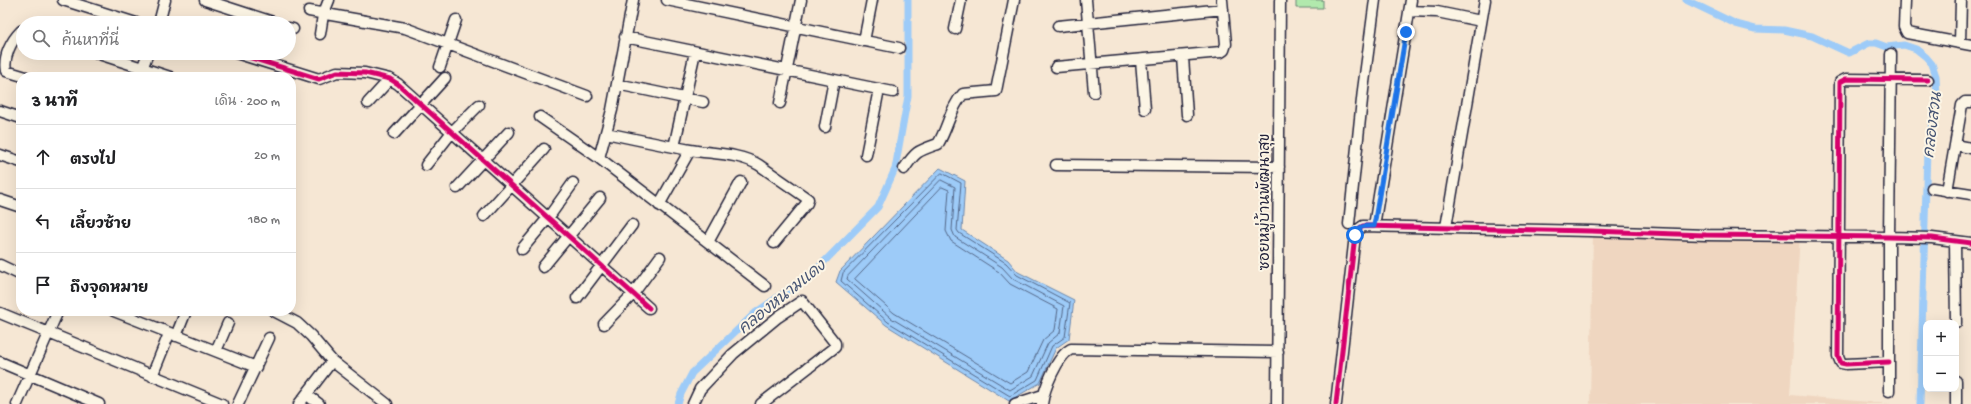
<!DOCTYPE html>
<html lang="th">
<meta charset="utf-8">
<style>
:root{--surface:#fff;--page:#f6f6f6;--text:#202124;--muted:#757577;--line:#e0e0e0}
body{margin:0;font-family:"Gochi Hand","Playpen Sans Thai",sans-serif;background:var(--page);color:var(--text)}
.controls{position:absolute;right:12px;bottom:12px;display:grid;overflow:hidden;border-radius:8px;box-shadow:0 4px 16px #0002}
.controls button{width:36px;height:36px;display:grid;place-items:center;padding:0;border:0;border-bottom:1px solid var(--line);background:var(--surface);color:var(--text);font:20px sans-serif}
.stop{position:absolute;width:12px;height:12px;margin:-9px;border:3px solid #1a73e8;border-radius:50%;background:#fff}
.stop.end{background:#1a73e8;border-color:#fff;box-shadow:0 1px 4px #0008}
.list{margin:0;padding:0;list-style:none}
h2{display:flex;justify-content:space-between;align-items:center;height:52px;margin:0;padding:0 16px;font-size:17px}
h2 small{font-size:13px;font-weight:400;color:var(--muted)}
.list li{display:grid;grid-template-columns:26px 1fr auto;gap:12px;align-items:center;box-sizing:border-box;height:64px;padding:0 16px;border-top:1px solid var(--line)}
.list b{display:block;font-size:15px;white-space:nowrap}
.list em{font-size:13px;font-style:normal;color:var(--muted)}
.icon{flex:none;width:22px;height:22px;fill:none;stroke:currentColor;stroke-width:2;stroke-linecap:round;stroke-linejoin:round}
.map{position:relative;flex:none;width:1971px;height:404px;overflow:hidden}
.search{position:absolute;background:var(--surface);box-shadow:0 4px 16px #0002;left:16px;top:16px;width:280px;height:44px;display:flex;align-items:center;gap:10px;box-sizing:border-box;padding:0 14px;border-radius:22px;color:var(--muted);font-size:15px}
.panel{position:absolute;background:var(--surface);box-shadow:0 4px 16px #0002;left:16px;top:72px;width:280px;height:244px;border-radius:16px}
.map>svg:first-child{display:block}
.built{fill:#efd6c0}
.green{fill:#b1e9ad;stroke:#6a8674}
.water{fill:#9dcbf8;stroke:#6c87ac}
.lines{fill:none;stroke-linecap:round;stroke-linejoin:round}
.shore{stroke:#536687;stroke-width:1}
.canal{stroke:#9dcbf8;stroke-width:7}
.minor-casing{stroke:#22223b;stroke-width:13}
.minor{stroke:#fcf5e5;stroke-width:10}
.cycleway-casing{stroke:#fcf5e5;stroke-width:8}
.cycleway{stroke:#d6006c;stroke-width:5}
.route{stroke:#1a73e8;stroke-width:5}
.labels{text-anchor:middle;stroke-width:4;stroke-linejoin:round;paint-order:stroke}
.street-label{font-size:15px;fill:#22223b;stroke:#fcf5e5}
.water-label{font-size:16px;font-style:italic;fill:#475574;stroke:#fcf5e5}
</style>
<div class="map">
<svg width="1971" height="404" viewBox="0 0 1971 404">
<rect width="100%" height="100%" fill="#f6e7d4"/>
<filter id="ink" filterUnits="userSpaceOnUse"><feTurbulence type="fractalNoise" baseFrequency=".025" numOctaves="2"/><feDisplacementMap in="SourceGraphic" scale="8" xChannelSelector="R" yChannelSelector="G"/><feConvolveMatrix kernelMatrix="1 2 1 2 8 2 1 2 1" color-interpolation-filters="sRGB"/></filter>
<g filter="url(#ink)">
<!-- built -->
<path class="built" d="M 1593,230 L 1800,235 L 1790,395 L 1891,404 L 1590,404 Z"/>
<!-- green -->
<path class="green" d="M 1296,0 L 1323,0 L 1323,8 L 1296,8 Z"/>
<!-- water -->
<path class="water" d="M 940,168 L 965,181 L 962,230 L 1008,260 L 1018,272 L 1074,300 L 1069,339 L 1056,348 L 1040,383 L 1009,401 L 886,325 L 836,282 L 840,271 Z"/>
<g class="lines">
<!-- shore -->
<path class="shore" d="M 942,173 L 961,183 L 957,230 L 959,233 L 1006,263 L 1017,275 L 1070,303 L 1065,337 L 1052,346 L 1037,380 L 1010,396 L 888,322 L 841,281 L 843,273 Z
M 941,180 L 955,187 L 952,230 L 955,237 L 1002,267 L 1013,279 L 1064,306 L 1060,333 L 1048,343 L 1033,376 L 1010,390 L 891,318 L 847,279 L 848,276 Z
M 942,187 L 949,190 L 946,231 L 951,241 L 999,272 L 1010,284 L 1058,309 L 1055,330 L 1043,340 L 1028,372 L 1010,383 L 894,313 L 855,279 Z"/>
<!-- canal -->
<path class="canal" d="M 1686,0 L 1736,24 L 1755,29 L 1784,30 L 1812,36 L 1849,53 L 1869,43 L 1876,43 L 1887,47 L 1904,45 L 1916,49 L 1926,57 L 1932,64 L 1936,76 L 1937,98 L 1927,149 L 1920,404
M 678,404 L 681,394 L 692,373 L 755,313 L 813,273 L 878,207 L 895,169 L 908,96 L 908,0"/>
<defs>
<path id="minor" d="M 63,0 L 136,23
M 205,0 L 276,23
M 667,0 L 899,48
M 1086,0 L 1094,92
M 1905,0 L 1904,27 L 1907,33 L 1971,45
M 309,11 L 405,28 L 587,96
M 1409,11 L 1437,12 L 1481,21
M 159,23 L 165,0
M 1058,26 L 1223,9
M 289,28 L 293,29
M 955,29 L 961,0
M 23,32 L 21,31 C 11,41 3,57 6,71 L 26,77
M 320,34 L 323,15 L 329,0
M 625,37 L 893,92
M 864,41 L 872,0
M 1960,43 L 1961,0
M 96,53 L 170,77
M 236,53 L 319,79 L 337,72 L 365,73 L 390,79 L 398,84 L 649,308
M 1183,57 L 1187,115
M 1141,60 L 1145,109
M 440,67 L 456,20
M 1056,67 L 1221,52 L 1224,50 L 1226,44 L 1222,0
M 139,77 L 148,53
M 617,84 L 703,102
M 368,103 L 390,79
M 780,103 L 801,0
M 0,111 L 21,118
M 540,117 L 599,158 L 765,286
M 825,127 L 834,80
M 606,133 C 634,139 662,145 690,150 C 713,154 739,153 759,165 L 808,199 L 807,203 L 774,243
M 394,134 L 445,78
M 1955,145 L 1971,148
M 674,147 L 695,52
M 0,155 L 21,162
M 866,155 L 879,89
M 599,158 L 612,110 L 633,0
M 426,165 L 452,132 L 479,105
M 1056,165 L 1279,167
M 904,169 C 916,151 918,151 938,144 C 948,128 950,108 963,94 L 996,91 L 1014,0
M 457,188 L 509,132
M 1932,188 L 1971,194
M 1947,191 L 1962,105 L 1965,102 L 1971,102
M 0,200 L 21,207
M 659,205 L 690,150
M 484,216 L 544,149
M 1349,224 L 1363,90 L 1375,0
M 1374,226 L 1411,0
M 1446,227 L 1485,0
M 1955,241 L 1956,323
M 708,242 L 741,182
M 522,249 L 548,218 L 573,183
M 0,265 L 21,275
M 543,267 L 600,198
M 577,298 L 632,225
M 114,311 L 256,367
M 274,311 L 297,323 L 311,336 L 332,361 L 387,404
M 0,313 L 222,404
M 604,324 L 633,294 L 660,257
M 176,336 L 186,311
M 216,351 L 228,323
M 0,362 L 99,404
M 1889,362 L 1846,364 L 1841,363 L 1838,356 L 1840,82 L 1846,79 L 1928,80
M 152,376 L 169,334
M 1956,381 L 1956,404
M 1889,391 L 1889,237 L 1891,54
M 307,395 L 319,404
M 17,404 L 58,311
M 238,404 L 269,338
M 299,404 L 332,361
M 693,404 L 700,389 L 733,354 L 778,317 L 802,301 L 835,343 L 835,347 L 761,404
M 1015,404 L 1043,395
M 1042,404 C 1044,389 1057,356 1071,349 L 1278,352
M 1277,404 L 1280,0
M 1336,404 L 1355,235 L 1356,231 L 1363,226 L 1591,231 L 1706,235 L 1889,237 L 1932,238 L 1971,243"/>
</defs>
<!-- minor casing -->
<use href="#minor" class="minor-casing"/>
<!-- minor -->
<use href="#minor" class="minor"/>
<defs>
<path id="cycleway" d="M 236,53 L 319,79 L 337,72 L 365,73 L 390,79 L 398,84 L 649,308
M 1889,362 L 1846,364 L 1841,363 L 1838,356 L 1840,82 L 1846,79 L 1928,80
M 1336,404 L 1355,235 L 1356,231 L 1363,226 L 1591,231 L 1706,235 L 1889,237 L 1932,238 L 1971,243"/>
</defs>
<!-- cycleway casing -->
<use href="#cycleway" class="cycleway-casing"/>
<!-- cycleway -->
<use href="#cycleway" class="cycleway"/>
</g>
</g>
<g class="lines" filter="url(#ink)">
<!-- route -->
<path class="route" d="M 1355,235 C 1358,225 1365,226 1374,226 L 1406,32"/>
</g>
<g class="labels">
<!-- street labels -->
<g class="street-label">
<text transform="translate(1264 202) rotate(-90)" y="5">ซอยหมู่บ้านพัฒนาสุข</text>
</g>
<!-- water labels -->
<g class="water-label">
<text transform="translate(1931 125) rotate(-83)" y="6">คลองสวน</text>
<text transform="translate(781 296) rotate(-39)" y="6">คลองหนามแดง</text>
</g>
</g>
</svg>
<div class="controls">
<button>+</button>
<button>−</button>
</div>
<div class="stop" style="left:1355px;top:235px"></div>
<div class="stop end" style="left:1406px;top:32px"></div>
<div class="search"><svg class="icon" aria-label="search" viewBox="0 0 24 24"><circle cx="10" cy="10" r="6"/><path d="M15 15l6 6"/></svg>ค้นหาที่นี่</div>
<section class="panel">
<h2>3 นาที<small>เดิน · 200 m</small></h2>
<ul class="list">
<li><svg class="icon" aria-label="ahead" viewBox="0 0 24 24"><path d="M12 20V5M6 11l6-6 6 6"/></svg><div><b>ตรงไป</b></div><em>20 m</em></li>
<li><svg class="icon" aria-label="left" viewBox="0 0 24 24"><path d="M17 20v-9H6M10 6l-5 5 5 5"/></svg><div><b>เลี้ยวซ้าย</b></div><em>180 m</em></li>
<li><svg class="icon" aria-label="arrive" viewBox="0 0 24 24"><path d="M6 21V4h12l-3 4 3 4H6"/></svg><div><b>ถึงจุดหมาย</b></div></li>
</ul>
</section>
</div>
